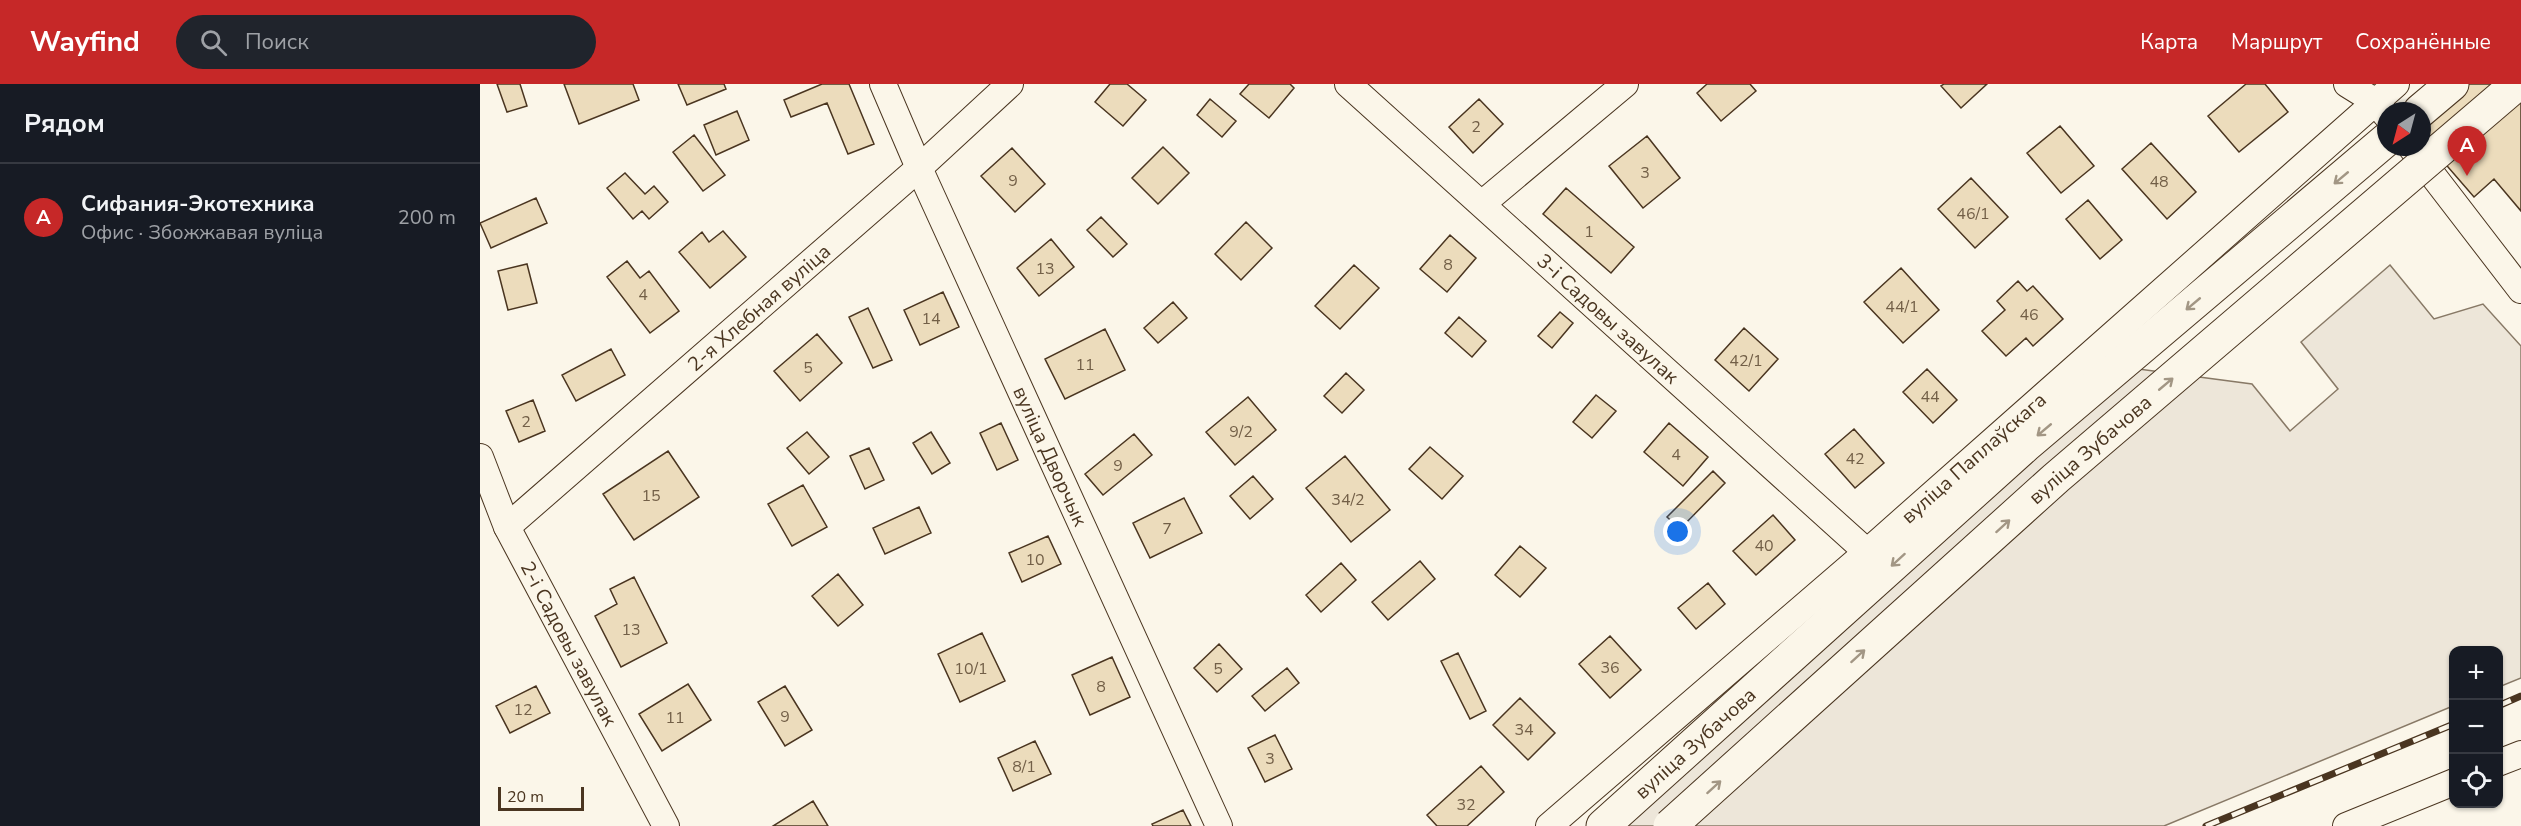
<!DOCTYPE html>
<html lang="ru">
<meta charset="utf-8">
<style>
:root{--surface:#171b24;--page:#20242c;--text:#f1f3f6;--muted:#9ea1a6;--line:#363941;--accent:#c62828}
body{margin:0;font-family:"Nunito Sans",sans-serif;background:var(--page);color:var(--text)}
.controls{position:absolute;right:18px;bottom:18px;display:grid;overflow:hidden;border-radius:12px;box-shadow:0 2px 4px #0004}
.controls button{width:54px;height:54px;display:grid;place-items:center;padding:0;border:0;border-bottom:2px solid var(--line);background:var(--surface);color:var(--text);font:30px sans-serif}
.compass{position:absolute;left:1897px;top:18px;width:54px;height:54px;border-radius:50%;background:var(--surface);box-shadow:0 2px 4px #0004;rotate:216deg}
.scale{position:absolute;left:18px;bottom:15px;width:86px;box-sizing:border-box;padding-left:6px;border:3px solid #4a3520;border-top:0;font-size:16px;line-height:21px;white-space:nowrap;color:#4a3520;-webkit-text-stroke:4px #fbf6e9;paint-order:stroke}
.you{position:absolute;left:1198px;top:448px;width:21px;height:21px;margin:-15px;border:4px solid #fff;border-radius:50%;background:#1a73e8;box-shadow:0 0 0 9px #1a73e833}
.badge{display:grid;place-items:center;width:39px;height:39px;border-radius:50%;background:var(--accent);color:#fff;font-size:20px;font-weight:700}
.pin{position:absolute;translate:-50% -50px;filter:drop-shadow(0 2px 3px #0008)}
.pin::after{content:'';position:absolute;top:32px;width:21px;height:18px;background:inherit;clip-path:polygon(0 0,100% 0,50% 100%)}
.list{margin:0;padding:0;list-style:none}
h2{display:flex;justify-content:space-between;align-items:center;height:78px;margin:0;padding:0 24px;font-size:26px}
h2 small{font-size:20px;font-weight:400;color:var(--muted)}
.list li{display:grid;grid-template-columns:39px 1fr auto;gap:18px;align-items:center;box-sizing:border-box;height:108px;padding:0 24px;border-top:2px solid var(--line)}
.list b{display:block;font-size:22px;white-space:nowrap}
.list p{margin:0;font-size:20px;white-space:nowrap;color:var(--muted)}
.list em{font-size:20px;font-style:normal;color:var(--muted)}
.icon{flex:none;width:33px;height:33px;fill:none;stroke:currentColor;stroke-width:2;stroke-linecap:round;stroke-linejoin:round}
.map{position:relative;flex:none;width:2041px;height:742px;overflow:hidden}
header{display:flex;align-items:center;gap:36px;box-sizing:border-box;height:84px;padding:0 30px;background:var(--accent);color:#fff}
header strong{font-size:28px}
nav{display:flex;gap:33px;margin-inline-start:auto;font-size:21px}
.search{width:420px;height:54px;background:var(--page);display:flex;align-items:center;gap:15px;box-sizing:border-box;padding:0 21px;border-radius:33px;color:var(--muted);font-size:22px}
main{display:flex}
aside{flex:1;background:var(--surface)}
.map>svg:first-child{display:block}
.green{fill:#ede6d9;stroke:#887966;stroke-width:1.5}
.building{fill:#ecdcbc;stroke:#4a3520;stroke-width:1.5}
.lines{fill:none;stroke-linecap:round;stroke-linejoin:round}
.minor-casing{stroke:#4a3520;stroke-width:28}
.trunk-casing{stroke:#4a3520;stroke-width:35}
.minor{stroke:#fbf6e9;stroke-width:26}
.trunk{stroke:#fbf6e9;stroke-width:33}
.rail-casing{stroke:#4a3520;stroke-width:7}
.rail{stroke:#fbf6e9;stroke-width:4.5;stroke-dasharray:14;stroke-linecap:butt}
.trunk-bridge-casing{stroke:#4a3520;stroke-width:35;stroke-linecap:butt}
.trunk-bridge{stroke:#fbf6e9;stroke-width:33}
.oneway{stroke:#a29684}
.labels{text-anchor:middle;stroke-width:4.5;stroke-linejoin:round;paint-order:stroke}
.number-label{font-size:16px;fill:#725f47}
.street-label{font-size:20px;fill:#4a3520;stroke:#fbf6e9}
</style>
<header>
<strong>Wayfind</strong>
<div class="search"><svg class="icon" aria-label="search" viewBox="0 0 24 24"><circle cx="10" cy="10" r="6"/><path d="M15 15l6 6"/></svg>Поиск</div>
<nav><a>Карта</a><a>Маршрут</a><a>Сохранённые</a></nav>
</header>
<main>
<aside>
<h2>Рядом<small></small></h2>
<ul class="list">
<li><span class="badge">A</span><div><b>Сифания-Экотехника</b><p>Офис · Збожжавая вуліца</p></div><em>200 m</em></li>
</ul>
</aside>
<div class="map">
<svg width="2041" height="742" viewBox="0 0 2041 742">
<rect width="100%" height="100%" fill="#fbf6e9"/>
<!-- green -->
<path class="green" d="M 1910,181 L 1954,235 L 2003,220 L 2041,262 L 2041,594 L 2019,603 L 2018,566 L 1974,566 L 1973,622 L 1684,742 L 1135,742 L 1651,284 L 1772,300 L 1810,347 L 1858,305 L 1821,258 Z"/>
<!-- building -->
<path class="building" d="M 17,0 L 40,0 L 47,22 L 27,28 Z
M 84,0 L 153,0 L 159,16 L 99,40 Z
M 198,0 L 244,0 L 246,5 L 207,21 Z
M 342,0 L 369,0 L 394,60 L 368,70 L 347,19 L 311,33 L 304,16 Z
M 630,0 L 647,0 L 666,16 L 643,42 L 615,18 Z
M 769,0 L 810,0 L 814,4 L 789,34 L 760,10 Z
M 1227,0 L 1270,0 L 1276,7 L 1241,37 L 1217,9 Z
M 1464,0 L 1507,0 L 1481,24 L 1461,2 Z
M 1766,0 L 1785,0 L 1808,28 L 1759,68 L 1728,32 Z
M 1986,0 L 2030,0 L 2041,13 L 2041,127 L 2014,95 L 1994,113 L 1942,53 L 1942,38 Z
M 730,15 L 756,37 L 742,53 L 717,31 Z
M 999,15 L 1023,40 L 993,69 L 969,43 Z
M 257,27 L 269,56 L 236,71 L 224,41 Z
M 1580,42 L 1614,82 L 1581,109 L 1547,69 Z
M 214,51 L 245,91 L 223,107 L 193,68 Z
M 1167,52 L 1200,94 L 1163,124 L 1129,82 Z
M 1671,59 L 1716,108 L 1687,135 L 1642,85 Z
M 683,63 L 709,89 L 678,120 L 652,94 Z
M 532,64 L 565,100 L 535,128 L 501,92 Z
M 145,89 L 165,110 L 174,102 L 188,118 L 169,135 L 162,127 L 153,135 L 127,104 Z
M 1491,94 L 1528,133 L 1495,164 L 1458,125 Z
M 1086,104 L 1154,163 L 1131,189 L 1063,130 Z
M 56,114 L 67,139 L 11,164 L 0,139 Z
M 1608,116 L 1642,156 L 1620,175 L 1586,135 Z
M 621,133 L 647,160 L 633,173 L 607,146 Z
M 766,138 L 792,164 L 761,196 L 735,170 Z
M 243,147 L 266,173 L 230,204 L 199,168 L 222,148 L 229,158 Z
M 970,151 L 996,174 L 967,208 L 940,185 Z
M 571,155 L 594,183 L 559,212 L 537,184 Z
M 147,177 L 160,194 L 169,187 L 199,227 L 170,249 L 127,193 Z
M 47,180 L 57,219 L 28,226 L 18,187 Z
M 874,181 L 899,204 L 860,245 L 835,222 Z
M 1421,184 L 1459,226 L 1423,259 L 1384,218 Z
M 1538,197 L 1547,207 L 1553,202 L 1583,235 L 1553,262 L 1546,254 L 1526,272 L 1502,247 L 1525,226 L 1517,217 Z
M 463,208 L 479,243 L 440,261 L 424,226 Z
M 693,218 L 707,234 L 678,259 L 664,244 Z
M 388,224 L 412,276 L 393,284 L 369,233 Z
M 1080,228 L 1093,239 L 1072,264 L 1058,252 Z
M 979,233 L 1006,257 L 992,273 L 965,249 Z
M 1264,244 L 1298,275 L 1269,307 L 1235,276 Z
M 625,245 L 645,286 L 585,315 L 565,275 Z
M 337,250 L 362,279 L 320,317 L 294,287 Z
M 131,265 L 145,291 L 96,317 L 82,291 Z
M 1447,285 L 1477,316 L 1453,339 L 1423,308 Z
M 866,289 L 884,306 L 862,329 L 844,312 Z
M 1116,311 L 1136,327 L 1112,354 L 1093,338 Z
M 768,313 L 796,346 L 755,381 L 726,348 Z
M 53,316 L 65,347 L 39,358 L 26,327 Z
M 521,339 L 538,376 L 517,386 L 500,349 Z
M 1189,339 L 1228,373 L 1203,402 L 1164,368 Z
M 1374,345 L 1404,379 L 1375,404 L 1345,370 Z
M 327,348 L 349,373 L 329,390 L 307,364 Z
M 451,348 L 470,379 L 452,390 L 433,359 Z
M 654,350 L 672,371 L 623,411 L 605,390 Z
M 950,363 L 983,392 L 962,415 L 929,385 Z
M 389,364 L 404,396 L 385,405 L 370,372 Z
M 188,367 L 219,413 L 154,456 L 123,410 Z
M 865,372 L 910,426 L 871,458 L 826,404 Z
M 1233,387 L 1245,399 L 1200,445 L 1187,433 Z
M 773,392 L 793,415 L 770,435 L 750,412 Z
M 323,401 L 347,443 L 312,462 L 288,420 Z
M 704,414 L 722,449 L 670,474 L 653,439 Z
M 439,423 L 451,449 L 405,470 L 393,444 Z
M 1293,431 L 1315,456 L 1276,491 L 1253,467 Z
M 568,452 L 581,480 L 542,498 L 529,469 Z
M 1040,462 L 1066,484 L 1040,513 L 1015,491 Z
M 940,477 L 955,495 L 908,536 L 892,518 Z
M 861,479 L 876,496 L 841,528 L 826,511 Z
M 358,490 L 383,521 L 358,542 L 332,512 Z
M 154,493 L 187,559 L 141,583 L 115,532 L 137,520 L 130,505 Z
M 1228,499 L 1245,520 L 1216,545 L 1198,524 Z
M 502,549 L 525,597 L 480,618 L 458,570 Z
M 1130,552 L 1161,586 L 1130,614 L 1099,580 Z
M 739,560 L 762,585 L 737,608 L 714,584 Z
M 978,569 L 1006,627 L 990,635 L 961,577 Z
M 632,573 L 650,613 L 610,631 L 592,591 Z
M 807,584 L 819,599 L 785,627 L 772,612 Z
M 208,600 L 231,636 L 182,667 L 159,630 Z
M 56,602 L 70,629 L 30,649 L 16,622 Z
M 305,602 L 332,646 L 305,662 L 278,618 Z
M 1040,614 L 1075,649 L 1048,676 L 1013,641 Z
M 795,651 L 812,685 L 785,698 L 768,664 Z
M 555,657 L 571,690 L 533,707 L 518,674 Z
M 1001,682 L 1024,708 L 987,742 L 957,742 L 947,731 Z
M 333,717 L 348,742 L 293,742 Z
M 703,726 L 711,742 L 673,742 L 672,740 Z"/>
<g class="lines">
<defs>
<g id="minor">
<path id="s1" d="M 403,0 L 439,84 L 739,742"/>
<path id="s2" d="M 868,0 L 1387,468"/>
<path d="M 1867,0 L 1896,18 L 1906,31"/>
<path d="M 1931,63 L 2041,206"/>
<path d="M 1003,119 L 1145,0"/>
<path id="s3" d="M 0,373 L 27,443 L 186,742"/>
<path id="s4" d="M 27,443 L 439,84 L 530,0"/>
<path d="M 2018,679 L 2041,670"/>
<path id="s5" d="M 1069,742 L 1387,468 L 1916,0"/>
<path d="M 1866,742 L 1974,698"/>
</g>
<g id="trunk">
<path d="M 1940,27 L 1972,0"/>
<path id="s6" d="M 1123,742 L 1545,362 L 1906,56"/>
</g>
</defs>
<!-- minor casing -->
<use href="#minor" class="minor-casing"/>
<!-- trunk casing -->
<use href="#trunk" class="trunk-casing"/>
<!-- minor -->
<use href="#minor" class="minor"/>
<!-- trunk -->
<use href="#trunk" class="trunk"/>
<defs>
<path id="rail" d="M 2018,622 L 2041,612
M 1726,742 L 1974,640"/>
</defs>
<!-- rail casing -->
<use href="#rail" class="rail-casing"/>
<!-- rail -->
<use href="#rail" class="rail"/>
<defs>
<g id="trunk-bridge">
<path id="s7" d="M 1190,742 L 1576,394 L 2037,0"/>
</g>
</defs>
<!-- trunk-bridge casing -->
<use href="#trunk-bridge" class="trunk-bridge-casing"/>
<!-- trunk-bridge -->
<use href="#trunk-bridge" class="trunk-bridge"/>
</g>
<!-- one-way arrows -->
<defs><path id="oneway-shaft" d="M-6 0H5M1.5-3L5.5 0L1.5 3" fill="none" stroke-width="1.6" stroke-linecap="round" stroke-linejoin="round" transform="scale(1.5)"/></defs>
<g class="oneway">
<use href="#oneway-shaft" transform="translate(1861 94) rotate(140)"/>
<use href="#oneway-shaft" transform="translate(1713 220) rotate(140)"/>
<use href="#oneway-shaft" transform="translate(1686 300) rotate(-40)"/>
<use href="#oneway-shaft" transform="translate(1564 346) rotate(140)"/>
<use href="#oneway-shaft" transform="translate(1523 442) rotate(-42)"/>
<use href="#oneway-shaft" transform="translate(1418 476) rotate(138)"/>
<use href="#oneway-shaft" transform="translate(1378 572) rotate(-42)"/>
<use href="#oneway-shaft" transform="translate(1234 703) rotate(-42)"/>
</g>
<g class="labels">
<!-- number labels -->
<g class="number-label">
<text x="996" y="48">2</text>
<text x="1165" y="94">3</text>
<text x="533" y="102">9</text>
<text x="1679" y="103">48</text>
<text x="1493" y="135">46/1</text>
<text x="1109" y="153">1</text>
<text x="968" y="186">8</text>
<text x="565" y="190">13</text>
<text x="163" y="216">4</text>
<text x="1422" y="228">44/1</text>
<text x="1549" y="236">46</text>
<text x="451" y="240">14</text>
<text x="1266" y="282">42/1</text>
<text x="605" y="286">11</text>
<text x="328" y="289">5</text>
<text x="1450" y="318">44</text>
<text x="46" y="343">2</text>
<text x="761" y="353">9/2</text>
<text x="1196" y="376">4</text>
<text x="1375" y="380">42</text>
<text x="638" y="387">9</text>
<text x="171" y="417">15</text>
<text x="868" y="421">34/2</text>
<text x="687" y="450">7</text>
<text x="1284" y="467">40</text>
<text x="555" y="481">10</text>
<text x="151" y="551">13</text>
<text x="1130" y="589">36</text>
<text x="491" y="590">10/1</text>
<text x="738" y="590">5</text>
<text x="621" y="608">8</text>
<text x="43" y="631">12</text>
<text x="305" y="638">9</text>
<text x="195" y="639">11</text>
<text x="1044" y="651">34</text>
<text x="790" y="680">3</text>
<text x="544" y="688">8/1</text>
<text x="986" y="726">32</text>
</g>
<!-- street labels -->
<g class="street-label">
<text dy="7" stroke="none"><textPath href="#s4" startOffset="334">2-я Хлебная вуліца</textPath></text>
<text dy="7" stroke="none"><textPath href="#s2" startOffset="350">3-і Садовы завулак</textPath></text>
<text dy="7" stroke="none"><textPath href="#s7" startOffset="564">вуліца Зубачова</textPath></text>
<text dy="7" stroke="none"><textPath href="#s1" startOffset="408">вуліца Дворчык</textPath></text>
<text dy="7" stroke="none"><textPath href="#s5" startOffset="562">вуліца Паплаўскага</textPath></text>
<text dy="7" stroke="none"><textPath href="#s3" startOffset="207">2-і Садовы завулак</textPath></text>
<text dy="7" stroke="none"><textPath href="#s6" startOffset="124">вуліца Зубачова</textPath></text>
</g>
</g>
</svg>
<div class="controls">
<button>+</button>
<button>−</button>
<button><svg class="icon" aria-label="locate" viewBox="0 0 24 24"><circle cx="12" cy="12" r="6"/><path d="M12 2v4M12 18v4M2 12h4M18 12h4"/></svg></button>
</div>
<svg class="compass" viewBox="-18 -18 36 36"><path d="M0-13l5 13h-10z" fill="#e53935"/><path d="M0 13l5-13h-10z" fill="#9ea1a6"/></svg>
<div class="scale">20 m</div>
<div class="you"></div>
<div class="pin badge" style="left:1987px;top:92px">A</div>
</div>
</main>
